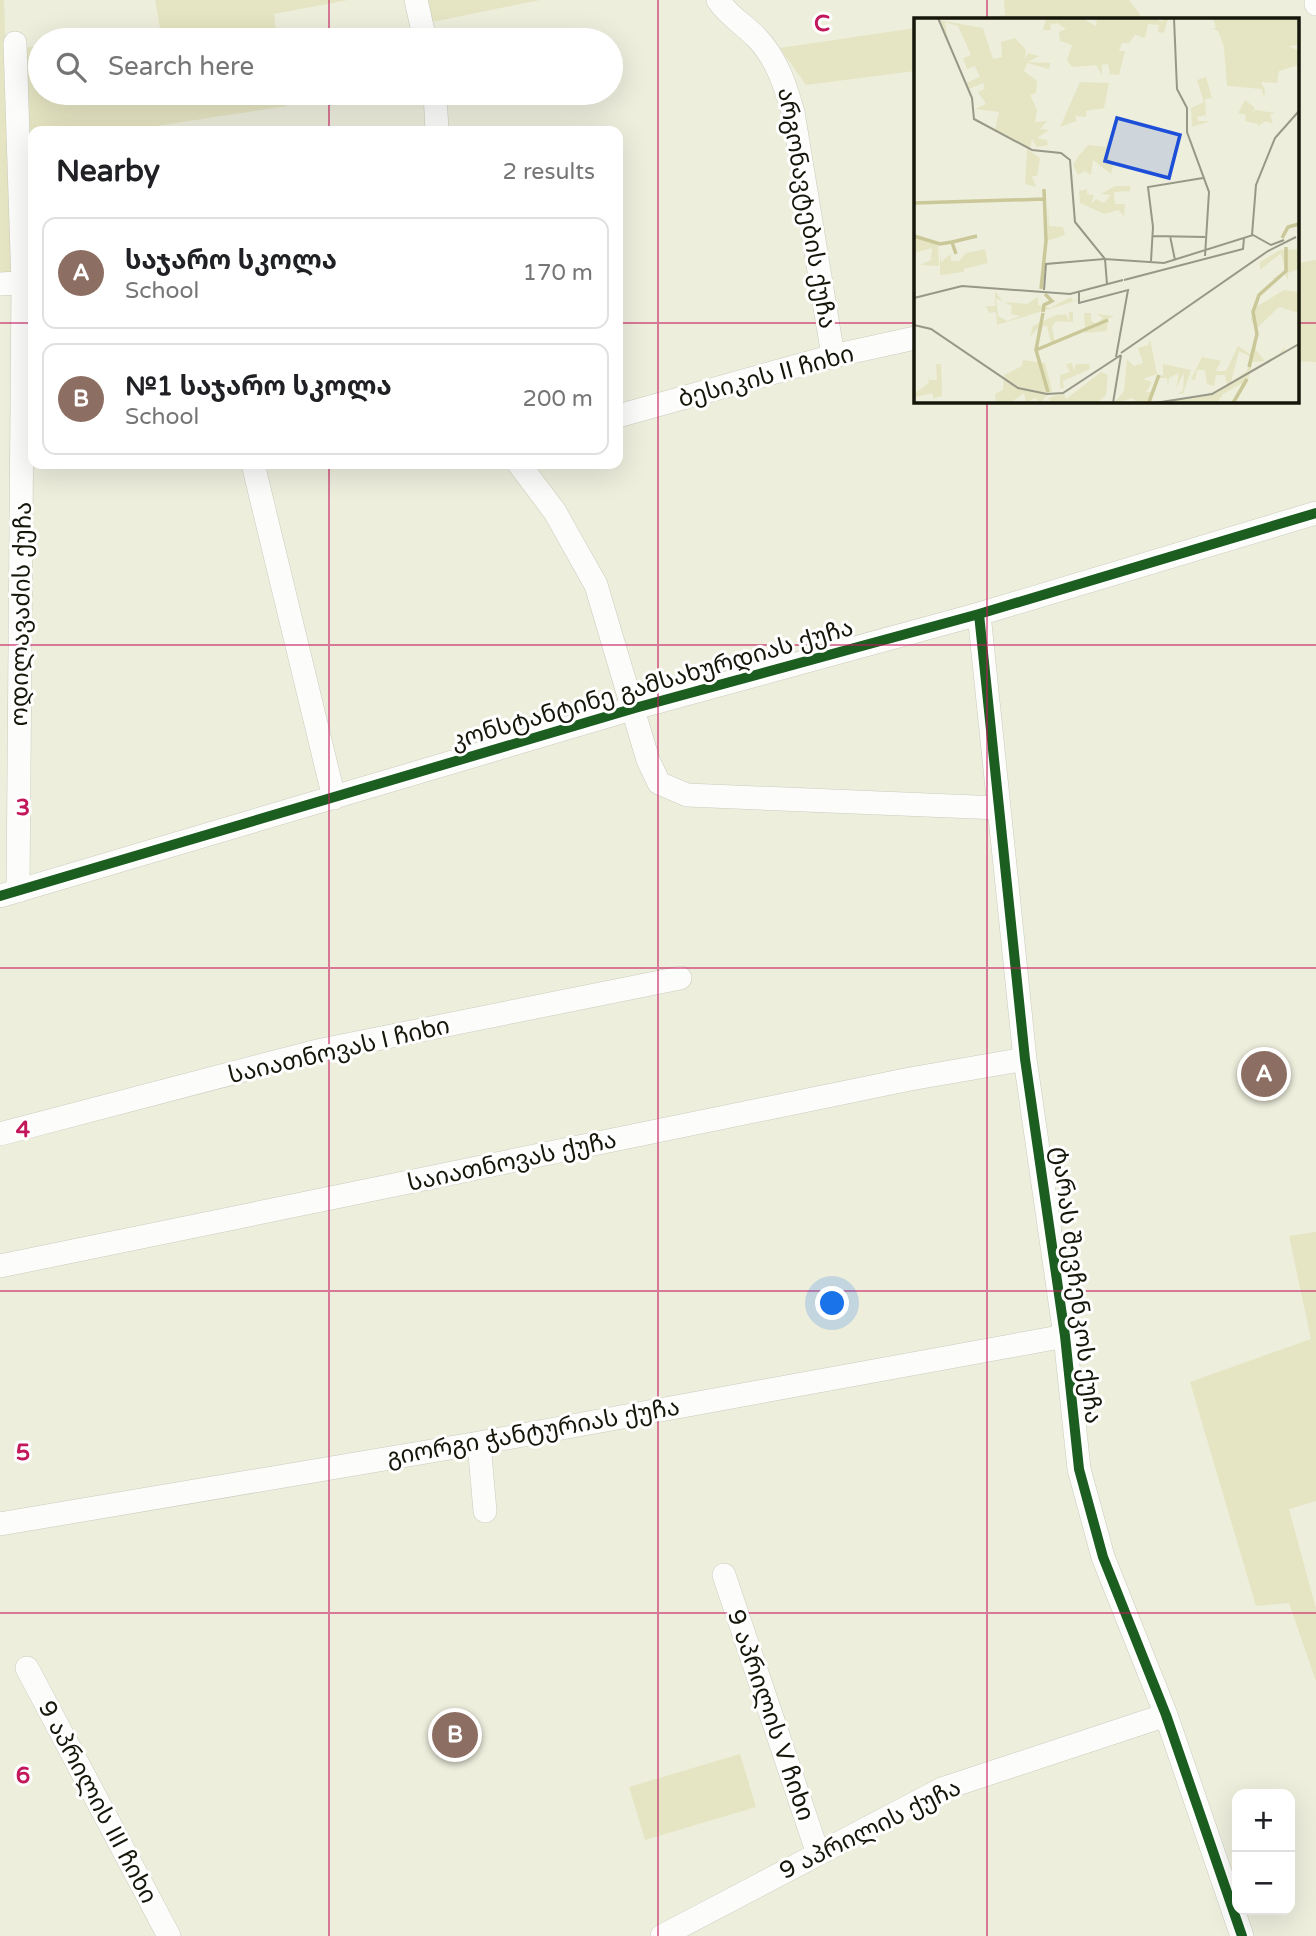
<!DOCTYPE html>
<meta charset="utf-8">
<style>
:root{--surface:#fff;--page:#f2f2f2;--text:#202124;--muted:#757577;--line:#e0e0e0;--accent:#626254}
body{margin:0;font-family:"Varela Round","Noto Sans Georgian",sans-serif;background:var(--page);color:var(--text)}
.controls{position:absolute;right:21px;bottom:21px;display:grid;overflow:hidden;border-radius:14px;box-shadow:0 7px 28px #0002}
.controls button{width:63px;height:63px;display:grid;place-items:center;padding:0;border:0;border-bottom:2px solid var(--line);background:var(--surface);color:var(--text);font:35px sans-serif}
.you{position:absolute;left:833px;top:1304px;width:24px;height:24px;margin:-18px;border:5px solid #fff;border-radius:50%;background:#1a73e8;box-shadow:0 0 0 10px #1a73e833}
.badge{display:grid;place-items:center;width:46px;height:46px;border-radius:50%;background:var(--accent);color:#fff;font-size:23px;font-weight:700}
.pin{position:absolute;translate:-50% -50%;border:4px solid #fff;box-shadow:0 2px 7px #0006}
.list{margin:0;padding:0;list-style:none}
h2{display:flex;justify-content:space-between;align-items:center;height:91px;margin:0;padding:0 28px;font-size:30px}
h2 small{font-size:23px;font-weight:400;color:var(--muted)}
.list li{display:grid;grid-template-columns:46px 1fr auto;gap:21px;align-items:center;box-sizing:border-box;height:112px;margin:0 14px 14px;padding:0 14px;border:2px solid var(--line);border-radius:14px}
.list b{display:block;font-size:26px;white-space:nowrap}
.list p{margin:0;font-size:23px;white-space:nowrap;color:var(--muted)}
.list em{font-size:23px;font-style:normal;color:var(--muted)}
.icon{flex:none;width:38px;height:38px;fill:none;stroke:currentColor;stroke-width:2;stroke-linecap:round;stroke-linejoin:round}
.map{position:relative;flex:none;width:1316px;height:1936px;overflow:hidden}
.search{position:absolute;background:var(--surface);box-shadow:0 7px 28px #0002;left:28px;top:28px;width:595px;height:77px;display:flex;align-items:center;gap:18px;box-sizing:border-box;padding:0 24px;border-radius:38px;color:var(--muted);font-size:26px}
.panel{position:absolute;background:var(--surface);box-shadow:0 7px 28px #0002;left:28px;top:126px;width:595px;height:343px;border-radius:14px}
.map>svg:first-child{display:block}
.green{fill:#e5e5c3}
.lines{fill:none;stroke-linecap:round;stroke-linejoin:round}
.street-casing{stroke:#cbcbbe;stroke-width:24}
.street{stroke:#fcfcfa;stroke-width:23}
.cycleway-casing{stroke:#fff;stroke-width:15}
.cycleway{stroke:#1b5e20;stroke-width:10}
.grid{fill:none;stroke:#c2185b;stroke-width:2;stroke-opacity:0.55}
.labels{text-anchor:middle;stroke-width:6;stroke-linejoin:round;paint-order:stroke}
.street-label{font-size:24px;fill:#16160a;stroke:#fff}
.inset-river{fill:none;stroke:#cac898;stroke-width:3.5}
.inset-road{fill:none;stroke:#989889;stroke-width:2}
.view{fill:#1d4ed8;fill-opacity:0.15;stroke:#1d4ed8;stroke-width:3.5}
.inset-edge{fill:none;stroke:#16160a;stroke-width:3.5}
.grid-label{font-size:23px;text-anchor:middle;font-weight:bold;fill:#c2185b;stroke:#fff;stroke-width:6;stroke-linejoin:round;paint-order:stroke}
</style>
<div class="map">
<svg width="1316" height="1936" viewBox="0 0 1316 1936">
<rect width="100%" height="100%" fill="#eed"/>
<!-- green -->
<path class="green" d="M 0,0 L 4,0 L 13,273 L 0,274 Z
M 155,0 L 348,0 L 274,14 L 277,40 L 76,40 L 160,28 Z
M 426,0 L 540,0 L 432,22 Z
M 1004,0 L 1129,0 L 1141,16 L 1175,19 L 978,19 L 1005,15 Z
M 915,28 L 915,71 L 806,85 L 780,48 Z
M 40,46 L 40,93 L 285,93 L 286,106 L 124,131 L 33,131 L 33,146 L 28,146 L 21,48 Z
M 1316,260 L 1316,362 L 1297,361 L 1297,263 Z
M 1316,1232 L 1316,1501 L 1289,1509 L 1316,1609 L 1316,1681 L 1289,1603 L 1256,1606 L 1190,1382 L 1311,1339 L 1289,1236 Z
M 740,1754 L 756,1807 L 645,1840 L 629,1787 Z"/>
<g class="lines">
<defs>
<path id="street" d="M 416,0 L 425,40
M 718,0 C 728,16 745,25 757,38 C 777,59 785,85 793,112 L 833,356
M 1316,2 L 1316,4
M 15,43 L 23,284 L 18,891
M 435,93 L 437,131
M 0,284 L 33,282
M 618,416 L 833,356 L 915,338
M 253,464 L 334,798
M 519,464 L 555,512 L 596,585 L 648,760 L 659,783 L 687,795 L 999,808
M 979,614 L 1025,1059 L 1065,1336 L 1079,1469 L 1103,1557 L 1166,1715 L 1242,1936
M 0,896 L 635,708 L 979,614 L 1316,513
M 0,1134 L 317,1051 L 680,978
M 0,1266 L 910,1079 L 1025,1059
M 479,1443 L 485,1511
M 0,1524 L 479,1443 L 1065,1336
M 724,1575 L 818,1854
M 27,1668 L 169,1936
M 662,1936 L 942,1789 L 1166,1715"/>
</defs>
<!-- street casing -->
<use href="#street" class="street-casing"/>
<!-- street -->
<use href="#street" class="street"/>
<defs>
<path id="cycleway" d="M 979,614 L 1025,1059 L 1065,1336 L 1079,1469 L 1103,1557 L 1166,1715 L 1242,1936
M 0,896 L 635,708 L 979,614 L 1316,513"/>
</defs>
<!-- cycleway casing -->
<use href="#cycleway" class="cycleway-casing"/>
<!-- cycleway -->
<use href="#cycleway" class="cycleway"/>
</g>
<!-- grid -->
<path class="grid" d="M 329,0 L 329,40M 658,0 L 658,1936M 987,0 L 987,19M 329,93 L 329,131M 0,323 L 33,323M 618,323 L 915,323M 1297,323 L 1316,323M 987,401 L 987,1936M 329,464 L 329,1936M 0,645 L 1316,645M 0,968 L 1316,968M 0,1291 L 1316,1291M 0,1613 L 1316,1613"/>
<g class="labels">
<!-- street labels -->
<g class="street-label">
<text transform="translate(807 208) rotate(80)" y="8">არგონავტების ქუჩა</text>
<text transform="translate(766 376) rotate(-15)" y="8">ბესიკის II ჩიხი</text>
<text transform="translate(21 614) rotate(-89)" y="8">ოდილავაძის ქუჩა</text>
<text transform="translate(652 684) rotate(-16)" y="8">კონსტანტინე გამსახურდიას ქუჩა</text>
<text transform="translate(339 1050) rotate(-13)" y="8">საიათნოვას I ჩიხი</text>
<text transform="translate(512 1161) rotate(-12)" y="8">საიათნოვას ქუჩა</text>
<text transform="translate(1077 1285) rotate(83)" y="8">ტარას შევჩენკოს ქუჩა</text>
<text transform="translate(533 1432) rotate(-10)" y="8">გიორგი ჭანტურიას ქუჩა</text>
<text transform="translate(771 1715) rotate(71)" y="8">9 აპრილის V ჩიხი</text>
<text transform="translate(98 1802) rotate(62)" y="8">9 აპრილის III ჩიხი</text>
<text transform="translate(870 1829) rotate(-26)" y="8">9 აპრილის ქუჩა</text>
</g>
</g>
<!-- overview -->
<g transform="translate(914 18)">
<rect width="385" height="385" fill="#eed"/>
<path d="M 132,0 L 167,0 L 182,8 L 183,0 L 245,0 L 245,4 L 254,0 L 250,15 L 244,14 L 245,7 L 234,6 L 231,20 L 221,17 L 215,25 L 208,25 L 205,33 L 211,33 L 205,57 L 196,56 L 194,46 L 188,47 L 188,57 L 182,47 L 158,49 L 153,42 L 158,27 L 146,23 L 145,14 L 152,11 L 143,5 L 136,7 L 137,12 L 129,12 ZM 299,0 L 385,0 L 385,12 L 381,12 L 385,15 L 380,15 L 385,16 L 385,27 L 375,28 L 385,33 L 385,47 L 365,53 L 363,65 L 347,64 L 351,72 L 350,81 L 348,71 L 313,68 L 310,29 L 304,13 L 298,10 L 302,10 ZM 25,2 L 69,10 L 79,41 L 88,39 L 87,24 L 101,20 L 112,32 L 111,42 L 114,35 L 125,38 L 114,44 L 136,45 L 135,51 L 113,45 L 110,53 L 123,63 L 122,75 L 116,77 L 123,92 L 121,104 L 133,103 L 126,111 L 135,112 L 123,120 L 133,122 L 134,127 L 123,129 L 118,121 L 116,130 L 97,121 L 81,112 L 85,94 L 61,91 L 72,86 L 64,74 L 71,71 L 69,65 L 55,71 L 52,65 L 66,59 L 61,48 L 53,51 L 51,46 L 49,40 L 57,37 L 54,30 L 44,8 L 31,4 L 35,28 ZM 292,59 L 298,80 L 291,81 L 292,97 L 283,99 L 284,103 L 296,103 L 278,109 L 277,90 L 290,84 L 283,62 ZM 166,64 L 195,65 L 190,90 L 172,93 L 172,99 L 161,98 L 163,103 L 146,109 ZM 331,82 L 341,90 L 338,95 L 341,92 L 362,95 L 356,97 L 359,106 L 352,103 L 343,109 L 344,106 L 331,103 L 332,97 L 324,95 ZM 193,120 L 196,144 L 200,145 L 197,156 L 179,142 L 177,157 L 171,153 L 164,157 L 159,147 L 164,139 L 174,127 L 192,129 ZM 113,131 L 126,140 L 123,158 L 118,158 L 122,169 L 111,166 ZM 201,168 L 216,168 L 216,173 L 200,174 L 201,186 L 211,186 L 210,198 L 204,192 L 191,196 L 166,185 L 165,173 L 173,171 L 173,176 L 180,177 L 177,186 L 182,181 L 190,185 L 197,177 L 187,176 ZM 134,185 L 135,208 L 149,209 L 151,217 L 133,223 ZM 0,219 L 24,226 L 25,248 L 6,247 L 17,242 L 18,230 L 0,235 ZM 71,231 L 74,245 L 50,251 L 50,254 L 26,257 L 26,236 L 27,244 L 37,236 L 37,243 L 45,243 L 52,235 ZM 385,231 L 385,251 L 374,255 L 374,262 L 371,256 L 363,261 L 358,261 L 371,253 L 367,235 L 346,252 L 346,244 L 366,232 ZM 370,272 L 385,274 L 385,295 L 365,289 L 342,311 L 337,302 L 340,290 ZM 81,273 L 89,284 L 113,286 L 124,279 L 124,287 L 136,290 L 157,279 L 159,283 L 194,273 L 83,307 L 82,294 L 75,295 L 72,288 L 81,288 ZM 82,280 L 98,288 L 97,296 L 107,298 L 93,303 L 84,298 ZM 155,294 L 159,294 L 159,304 L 142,303 L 138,309 L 141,324 L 137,325 L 133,308 L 129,308 L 123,325 L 124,310 L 116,319 L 119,308 L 142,297 L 152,296 L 155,303 ZM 170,295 L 177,295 L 177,303 L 183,306 L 189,300 L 182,296 L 200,298 L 194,301 L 193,313 L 171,315 ZM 236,321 L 243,356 L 229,361 L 238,364 L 232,374 L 237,374 L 243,357 L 249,358 L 249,346 L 277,352 L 269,376 L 264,375 L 269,373 L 270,355 L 262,370 L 265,355 L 255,360 L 254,369 L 253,360 L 245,360 L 237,384 L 289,378 L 313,367 L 311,357 L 302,357 L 300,368 L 293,366 L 291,352 L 283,352 L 281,362 L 277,361 L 288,339 L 307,343 L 302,353 L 312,353 L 324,328 L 336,336 L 342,321 L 342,332 L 351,343 L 338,344 L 337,352 L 366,335 L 371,328 L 370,333 L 385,325 L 336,354 L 334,362 L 309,376 L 303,385 L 223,385 L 219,380 L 200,385 L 210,373 L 213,341 L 220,348 L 229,345 L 224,330 L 234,327 ZM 325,333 L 337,339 L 333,353 L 317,364 ZM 109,342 L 131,345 L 138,373 L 126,385 L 121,380 L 112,385 L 110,375 L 96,385 L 82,385 L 81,376 L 89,372 L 90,357 L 108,348 ZM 158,345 L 160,353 L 162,346 L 175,346 L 176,351 L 149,363 L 150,370 L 146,370 L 146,357 L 156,354 L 152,346 ZM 22,346 L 27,346 L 28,378 L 20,380 L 21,385 L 18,375 L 2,379 L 1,375 L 15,365 L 13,357 L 15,362 L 23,362 ZM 187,354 L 194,357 L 192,377 L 185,383 L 193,385 L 138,385 L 134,380 L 150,375 L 152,381 Z" fill="#e5e5c3" fill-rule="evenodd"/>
<path class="inset-river" d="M 0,185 L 132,181M 0,218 L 26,226 L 38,224 L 42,236M 368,220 L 374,209 L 385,206M 38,224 L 63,218M 127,271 L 132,223 L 130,171M 129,294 L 130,287 L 138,283 L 131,276M 129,295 L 122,332 L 134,374M 122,332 L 194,302M 335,349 L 343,316 L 339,294 L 345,277 L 372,253 L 372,229M 235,384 L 245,357M 319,385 L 333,361"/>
<path class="inset-road" d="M 24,0 L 58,80 L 60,101 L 118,132 L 147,135 L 156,142 L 161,204 L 191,241 L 132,246 L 130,272M 260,0 L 263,71 L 273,90 L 273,114 L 295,174 L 291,238M 338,217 L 342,167 L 361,120 L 385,93M 239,218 L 291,219M 256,218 L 261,242M 237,243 L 239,209 L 234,169 L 289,160M 210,262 L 329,231 L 330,220M 193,266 L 191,241 L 250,245 L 339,217 L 357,227 L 370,222M 165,274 L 165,285 L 214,272 L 202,339M 0,280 L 48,268 L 156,276 L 209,262M 0,307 L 17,311 L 104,370 L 133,376 L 149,375 L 207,337M 207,335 L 354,233 L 382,219M 199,385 L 207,337M 241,385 L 298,376 L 385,326"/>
<path class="view" d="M 203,100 L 266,117 L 255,160 L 191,143 Z"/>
<rect width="385" height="385" class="inset-edge"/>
</g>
<g class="grid-label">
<text x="822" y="31">C</text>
<text x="23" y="815">3</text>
<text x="23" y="1137">4</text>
<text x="23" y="1460">5</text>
<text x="23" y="1783">6</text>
</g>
</svg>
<div class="controls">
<button>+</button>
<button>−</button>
</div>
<div class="you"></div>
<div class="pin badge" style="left:1264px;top:1074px;background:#8d6e63">A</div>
<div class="pin badge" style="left:455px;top:1735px;background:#8d6e63">B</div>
<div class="search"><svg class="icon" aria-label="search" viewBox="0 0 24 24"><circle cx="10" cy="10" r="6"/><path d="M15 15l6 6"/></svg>Search here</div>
<section class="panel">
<h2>Nearby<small>2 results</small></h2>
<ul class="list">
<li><span class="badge" style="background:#8d6e63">A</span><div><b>საჯარო სკოლა</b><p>School</p></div><em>170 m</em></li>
<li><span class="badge" style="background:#8d6e63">B</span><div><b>№1 საჯარო სკოლა</b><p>School</p></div><em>200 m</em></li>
</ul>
</section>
</div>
